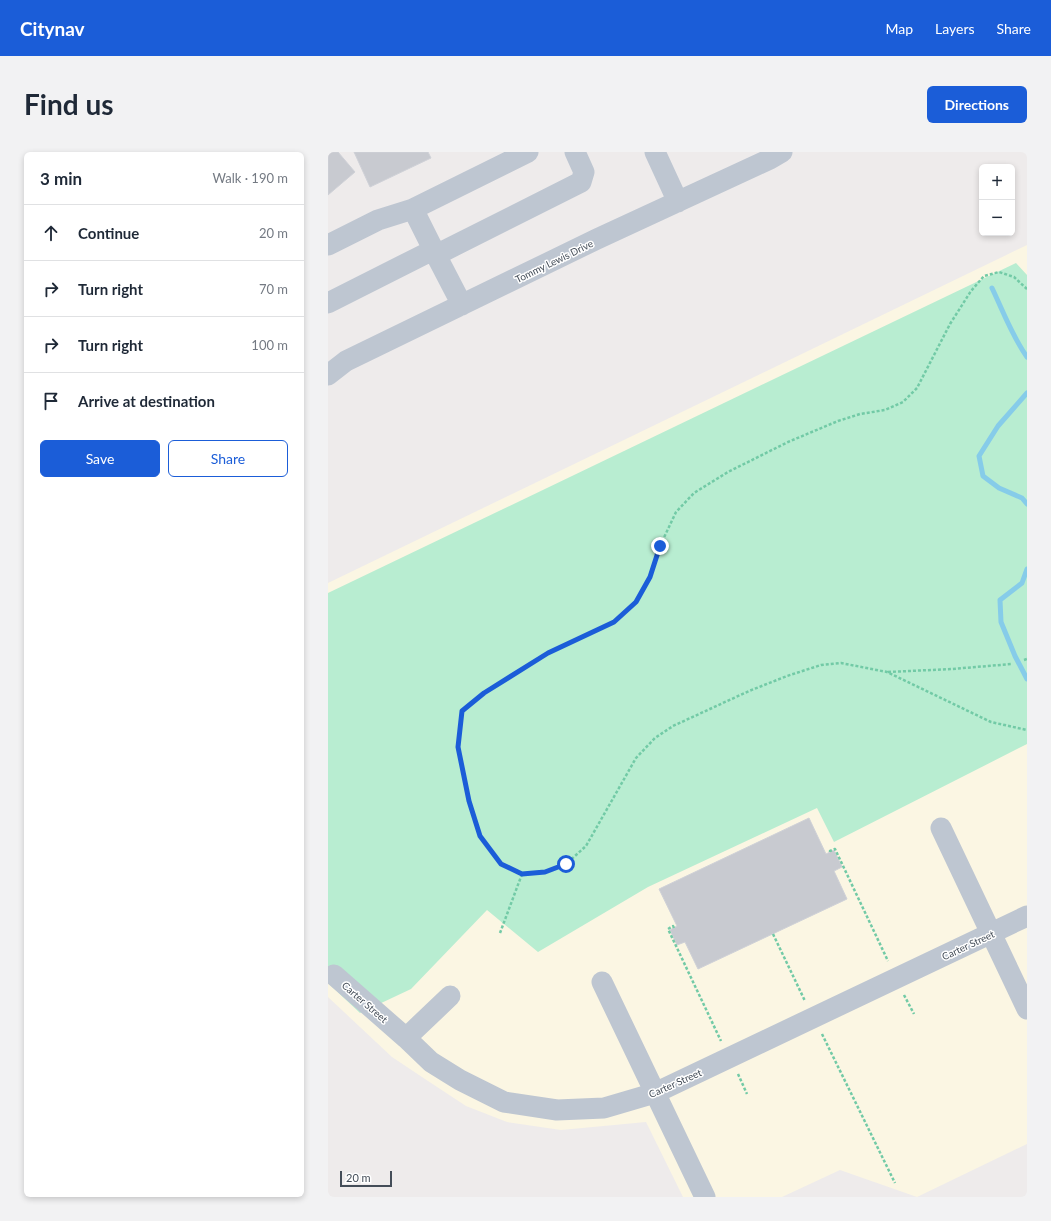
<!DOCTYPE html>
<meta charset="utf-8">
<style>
:root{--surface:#fff;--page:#f2f2f3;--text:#1f2937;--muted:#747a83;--line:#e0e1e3;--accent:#1b5dd8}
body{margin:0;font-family:Lato,sans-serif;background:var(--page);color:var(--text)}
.controls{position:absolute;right:12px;top:12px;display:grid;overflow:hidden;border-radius:6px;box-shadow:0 2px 6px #0003}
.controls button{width:36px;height:36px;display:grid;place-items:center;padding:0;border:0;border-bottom:1px solid var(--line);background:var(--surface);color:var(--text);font:20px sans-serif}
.scale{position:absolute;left:12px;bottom:10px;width:52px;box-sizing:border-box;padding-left:4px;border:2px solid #444d58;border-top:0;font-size:11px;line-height:14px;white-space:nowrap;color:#444d58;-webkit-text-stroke:3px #fff;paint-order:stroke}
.stop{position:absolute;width:12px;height:12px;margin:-9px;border:3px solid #1b5dd8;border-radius:50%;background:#fff}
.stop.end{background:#1b5dd8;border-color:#fff;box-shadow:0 1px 4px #0008}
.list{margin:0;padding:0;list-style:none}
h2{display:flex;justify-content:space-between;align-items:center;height:52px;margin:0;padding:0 16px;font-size:17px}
h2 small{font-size:13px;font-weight:400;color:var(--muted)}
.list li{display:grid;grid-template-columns:26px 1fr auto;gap:12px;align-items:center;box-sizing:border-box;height:56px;padding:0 16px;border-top:1px solid var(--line)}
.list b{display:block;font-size:15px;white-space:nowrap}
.list em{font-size:13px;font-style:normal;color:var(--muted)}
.actions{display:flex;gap:8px;padding:12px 16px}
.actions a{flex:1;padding:9px 0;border:1px solid var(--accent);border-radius:6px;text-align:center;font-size:14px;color:var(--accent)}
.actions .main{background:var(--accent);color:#fff}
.icon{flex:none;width:22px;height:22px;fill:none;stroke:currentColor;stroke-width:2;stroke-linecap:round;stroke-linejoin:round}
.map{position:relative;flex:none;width:699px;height:1045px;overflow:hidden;border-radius:6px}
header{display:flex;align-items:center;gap:24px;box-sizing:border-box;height:56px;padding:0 20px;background:var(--accent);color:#fff}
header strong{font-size:19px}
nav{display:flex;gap:22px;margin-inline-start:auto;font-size:14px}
.intro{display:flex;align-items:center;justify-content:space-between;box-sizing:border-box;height:96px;padding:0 24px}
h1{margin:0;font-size:28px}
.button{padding:10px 18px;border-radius:6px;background:var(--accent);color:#fff;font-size:14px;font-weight:700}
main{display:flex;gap:24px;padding:0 24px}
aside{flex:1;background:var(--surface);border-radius:6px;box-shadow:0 2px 6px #0003}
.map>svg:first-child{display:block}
.commercial{fill:#fbf6e3}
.green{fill:#b8edd1}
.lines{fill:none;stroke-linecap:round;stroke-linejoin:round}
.stream{stroke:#86cce9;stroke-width:5}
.building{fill:#c8cad0;stroke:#cfd1d7}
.path{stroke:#72caa6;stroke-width:2.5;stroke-dasharray:3 2;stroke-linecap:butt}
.minor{stroke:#bec6d1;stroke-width:21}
.route{stroke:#1b5dd8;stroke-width:5}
.labels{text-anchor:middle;stroke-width:3;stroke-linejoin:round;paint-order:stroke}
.street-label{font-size:10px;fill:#444d58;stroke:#fff}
</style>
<header>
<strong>Citynav</strong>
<nav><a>Map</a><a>Layers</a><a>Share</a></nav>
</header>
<div class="intro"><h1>Find us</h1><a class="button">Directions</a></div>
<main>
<aside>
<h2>3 min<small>Walk · 190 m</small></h2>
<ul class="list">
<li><svg class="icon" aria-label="ahead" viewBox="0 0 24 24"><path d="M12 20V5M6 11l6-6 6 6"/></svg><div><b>Continue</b></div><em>20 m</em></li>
<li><svg class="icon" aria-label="right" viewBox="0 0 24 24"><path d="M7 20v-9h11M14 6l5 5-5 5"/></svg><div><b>Turn right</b></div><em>70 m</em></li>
<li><svg class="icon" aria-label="right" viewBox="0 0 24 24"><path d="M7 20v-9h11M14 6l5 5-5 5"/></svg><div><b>Turn right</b></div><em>100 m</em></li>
<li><svg class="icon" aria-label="arrive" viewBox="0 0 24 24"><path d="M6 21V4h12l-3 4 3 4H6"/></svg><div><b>Arrive at destination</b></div></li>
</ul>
<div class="actions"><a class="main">Save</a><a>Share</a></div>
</aside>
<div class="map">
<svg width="699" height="1045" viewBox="0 0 699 1045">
<rect width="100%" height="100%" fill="#eeebeb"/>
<!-- commercial -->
<path class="commercial" d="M 699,93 L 699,992 L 589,1045 L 512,1018 L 454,1045 L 355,1045 L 318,970 L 233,978 L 179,970 L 138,954 L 100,929 L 64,905 L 0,845 L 0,431 Z"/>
<!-- green -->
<path class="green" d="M 688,111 L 699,123 L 699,592 L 506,690 L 489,656 L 320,735 L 210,800 L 159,758 L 83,837 L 32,861 L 0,831 L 0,441 Z"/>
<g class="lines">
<!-- stream -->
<path class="stream" d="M 664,136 C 675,159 684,184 699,205
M 699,241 L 670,274 L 651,304 L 655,324 L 671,336 L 694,346 L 699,352
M 699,417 L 694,431 L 672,448 L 673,470 L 687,504 L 699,527"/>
</g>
<!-- building -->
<path class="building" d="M 0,0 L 10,0 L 27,20 L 0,43 Z
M 26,0 L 100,0 L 103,6 L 42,35 Z
M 481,666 L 498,702 L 506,698 L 514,715 L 506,719 L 519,747 L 370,817 L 357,790 L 349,793 L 342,778 L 349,774 L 331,737 Z"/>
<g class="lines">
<!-- path -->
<path class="path" d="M 699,137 L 686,125 L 671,120 L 656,124 L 643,139 L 622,172 L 589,236 L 575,250 L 557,258 L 532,262 L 510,269 L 460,290 L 400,320 L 366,341 L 348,360 L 332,394 L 322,425 L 308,450 L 286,470 L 220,501 L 155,541 L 134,559 L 130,595 L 141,649 L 152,684 L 173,712 L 194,722 L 217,720 L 238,712 L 258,694 L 308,606 L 327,586 L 345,574 L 421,539 L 459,524 L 493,513 L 513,511 L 559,520 L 663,570 L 699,578
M 696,508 L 699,507
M 560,520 L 624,517 L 684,512
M 502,700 L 502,699 L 507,697 L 560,809
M 346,776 L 345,774 L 340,777 L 393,889
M 172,781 L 194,722
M 445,782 L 477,849
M 576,843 L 586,862
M 494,882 L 567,1031
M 410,922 L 419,942"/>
<!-- minor -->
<path class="minor" d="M 327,0 L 350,50
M 0,93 L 50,68 L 85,57
M 108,103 L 85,57 L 200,0
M 0,151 L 105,98
M 134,153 L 108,103 L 253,30 L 256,20 L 247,0
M 0,223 L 18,209 L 269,87 L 442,7 L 454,0
M 613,676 L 699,857
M 6,823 L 78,886 L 103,910 L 132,928 L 176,950 L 229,958 L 276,956 L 327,941 L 699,764
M 274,830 L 377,1045
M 78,886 L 122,844"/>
</g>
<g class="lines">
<!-- route -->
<path class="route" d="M 238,712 L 217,720 L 194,722 L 173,712 L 152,684 L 141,649 L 130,595 L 134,559 L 156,541 L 220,501 L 286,470 L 308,450 L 322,425 L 332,394"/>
</g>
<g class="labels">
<!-- street labels -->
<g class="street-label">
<text transform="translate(226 109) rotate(-26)" y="4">Tommy Lewis Drive</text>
<text transform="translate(640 793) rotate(-25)" y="4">Carter Street</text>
<text transform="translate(37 850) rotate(41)" y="4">Carter Street</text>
<text transform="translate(347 931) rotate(-24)" y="4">Carter Street</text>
</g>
</g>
</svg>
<div class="controls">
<button>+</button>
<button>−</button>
</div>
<div class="scale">20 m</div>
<div class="stop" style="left:238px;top:712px"></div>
<div class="stop end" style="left:332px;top:394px"></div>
</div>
</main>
